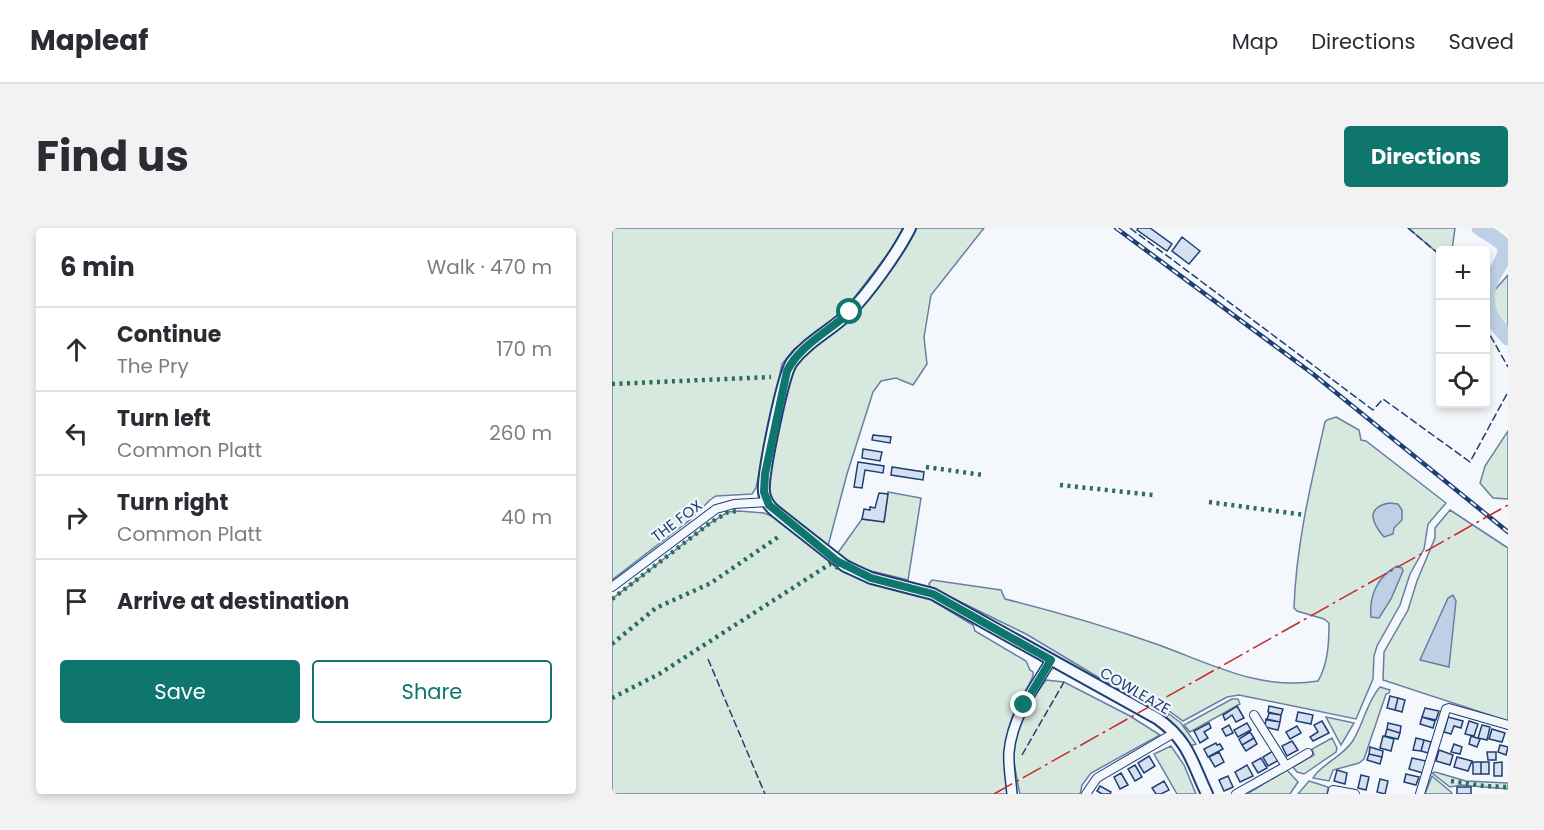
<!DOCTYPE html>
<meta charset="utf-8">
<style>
:root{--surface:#fff;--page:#f2f2f3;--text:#2b2b33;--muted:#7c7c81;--line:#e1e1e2;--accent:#0f766e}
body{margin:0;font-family:Poppins,sans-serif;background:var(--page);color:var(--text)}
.controls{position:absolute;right:18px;top:18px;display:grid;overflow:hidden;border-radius:6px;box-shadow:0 3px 9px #0003}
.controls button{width:54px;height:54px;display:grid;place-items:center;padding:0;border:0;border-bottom:2px solid var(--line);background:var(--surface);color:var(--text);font:30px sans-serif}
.stop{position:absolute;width:18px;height:18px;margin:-14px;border:4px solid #0f766e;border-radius:50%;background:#fff}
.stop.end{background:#0f766e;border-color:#fff;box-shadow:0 2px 6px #0008}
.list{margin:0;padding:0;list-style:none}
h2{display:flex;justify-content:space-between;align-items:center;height:78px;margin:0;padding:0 24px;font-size:26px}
h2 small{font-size:20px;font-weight:400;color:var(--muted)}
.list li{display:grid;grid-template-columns:39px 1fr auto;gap:18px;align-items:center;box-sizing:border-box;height:84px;padding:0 24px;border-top:2px solid var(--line)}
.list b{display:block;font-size:22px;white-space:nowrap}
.list p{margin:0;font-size:20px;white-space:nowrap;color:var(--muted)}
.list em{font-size:20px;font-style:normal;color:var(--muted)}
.actions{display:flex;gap:12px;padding:18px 24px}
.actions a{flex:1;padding:14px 0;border:2px solid var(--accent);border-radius:6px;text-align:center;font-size:21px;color:var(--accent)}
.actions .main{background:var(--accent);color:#fff}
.icon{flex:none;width:33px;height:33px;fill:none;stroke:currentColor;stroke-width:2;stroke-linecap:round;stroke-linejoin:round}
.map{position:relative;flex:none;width:896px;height:566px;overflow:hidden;border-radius:6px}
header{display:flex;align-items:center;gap:36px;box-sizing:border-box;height:84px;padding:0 30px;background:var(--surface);border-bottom:2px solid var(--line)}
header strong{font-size:28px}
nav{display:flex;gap:33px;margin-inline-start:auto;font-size:21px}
.intro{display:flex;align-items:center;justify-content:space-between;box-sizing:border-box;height:144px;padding:0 36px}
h1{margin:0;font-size:42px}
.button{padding:15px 27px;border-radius:6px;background:var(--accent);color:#fff;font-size:21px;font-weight:700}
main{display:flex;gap:36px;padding:0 36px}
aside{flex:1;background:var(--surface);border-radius:6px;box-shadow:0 3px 9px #0003}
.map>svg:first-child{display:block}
.green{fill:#d7e8df;stroke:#687fa3;stroke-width:1.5}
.water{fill:#bed0e5;stroke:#687fa3;stroke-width:1.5}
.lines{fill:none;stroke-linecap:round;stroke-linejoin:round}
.river{stroke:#bed0e5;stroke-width:15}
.building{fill:#d5e0f0;stroke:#1d3f73;stroke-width:1.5}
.minor-casing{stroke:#1d3f73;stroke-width:10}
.tertiary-casing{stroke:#1d3f73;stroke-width:12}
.secondary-casing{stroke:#1d3f73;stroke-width:14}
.minor{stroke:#f4f7fb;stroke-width:8}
.tertiary{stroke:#f4f7fb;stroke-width:9}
.secondary{stroke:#f4f7fb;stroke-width:10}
.rail-casing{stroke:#1d3f73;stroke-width:4.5}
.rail{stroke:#f4f7fb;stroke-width:2;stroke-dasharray:7;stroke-linecap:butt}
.hedge{stroke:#2c6c60;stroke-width:4.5;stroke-dasharray:3 4.5;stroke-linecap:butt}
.fence{stroke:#1d3f73;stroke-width:1.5;stroke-dasharray:8 3;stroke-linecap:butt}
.power{stroke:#c62828;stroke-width:1.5;stroke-dasharray:21 4.5 3 4.5;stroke-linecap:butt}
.route{stroke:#0f766e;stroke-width:8}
.labels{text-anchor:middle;stroke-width:4.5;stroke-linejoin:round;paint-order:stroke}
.street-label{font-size:15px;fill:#1d3f73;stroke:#f4f7fb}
</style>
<header>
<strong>Mapleaf</strong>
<nav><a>Map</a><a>Directions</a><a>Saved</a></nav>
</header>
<div class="intro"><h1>Find us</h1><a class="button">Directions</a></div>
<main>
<aside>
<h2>6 min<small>Walk · 470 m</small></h2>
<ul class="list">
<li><svg class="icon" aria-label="ahead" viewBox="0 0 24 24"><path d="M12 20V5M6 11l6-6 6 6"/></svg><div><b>Continue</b><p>The Pry</p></div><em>170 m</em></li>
<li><svg class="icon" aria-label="left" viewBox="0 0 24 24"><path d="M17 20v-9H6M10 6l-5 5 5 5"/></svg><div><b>Turn left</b><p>Common Platt</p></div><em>260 m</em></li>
<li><svg class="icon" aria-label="right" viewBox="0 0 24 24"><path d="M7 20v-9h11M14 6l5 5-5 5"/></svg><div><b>Turn right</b><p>Common Platt</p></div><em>40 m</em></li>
<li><svg class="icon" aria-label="arrive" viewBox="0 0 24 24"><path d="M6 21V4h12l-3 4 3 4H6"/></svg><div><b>Arrive at destination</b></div></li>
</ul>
<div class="actions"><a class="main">Save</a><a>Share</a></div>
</aside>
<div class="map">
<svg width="896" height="566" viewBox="0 0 896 566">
<rect width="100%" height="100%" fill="#f4f7fb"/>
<!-- green -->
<path class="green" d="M 0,0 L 291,0 L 282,18 L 235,79 L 207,104 L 182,121 L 170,136 L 144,260 L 140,266 L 104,268 L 98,272 L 78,292 L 0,352 Z
M 300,0 L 372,0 L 319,67 L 312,109 L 315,136 L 301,157 L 284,150 L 269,153 L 261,164 L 235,246 L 216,318 L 158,271 L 156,258 L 162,217 L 178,145 L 187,130 L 230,96 Z
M 796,0 L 843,0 L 840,22 L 828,22 L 828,27 Z
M 896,47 L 896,101 L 881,81 L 881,64 Z
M 724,189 L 747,202 L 749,212 L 754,213 L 834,275 L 816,296 L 812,321 L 798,346 L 788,377 L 765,418 L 762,428 L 761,451 L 744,491 L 627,467 L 615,469 L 571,493 L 557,483 L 551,488 L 414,406 L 318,359 L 317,356 L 320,352 L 389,362 L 393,371 C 445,384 496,399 547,417 C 599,436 649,463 706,453 C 716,436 717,415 717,395 L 712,391 L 685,383 L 682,380 C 684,317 699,255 713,194 L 715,192 Z
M 896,203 L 896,271 L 881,270 L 868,255 L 873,238 Z
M 276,264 L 309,270 L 296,352 L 251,341 L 225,326 L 250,291 L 272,294 Z
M 838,282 L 896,320 L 896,493 L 771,452 L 772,424 L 796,382 L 805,353 L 823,310 L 823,300 Z
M 127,283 L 152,285 L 170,292 L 232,344 L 264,357 L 309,369 L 311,367 L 361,397 L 363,403 L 414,433 L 418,442 L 421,444 L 421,448 C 416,460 408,470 403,482 C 391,508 392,538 395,566 L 0,566 L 0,371 L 98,295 L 116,284 Z
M 434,452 L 452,454 L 518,488 L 548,507 L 479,545 L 470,557 L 468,566 L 408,566 C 405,552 402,538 401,524 C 401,498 420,472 434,452 Z
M 768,459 L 778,462 L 777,465 L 774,466 L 752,531 L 747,535 L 721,542 L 717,553 L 701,550 C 708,537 730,529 740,514 C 751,498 755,473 768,459 Z
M 620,471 L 626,471 L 628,476 L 578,504 L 572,497 Z
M 557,486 L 569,495 L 584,516 L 578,518 L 553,491 Z
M 714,489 L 742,495 L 729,517 Z
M 720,510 L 725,520 L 724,524 L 692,546 L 685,544 L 681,539 L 702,527 L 700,521 Z
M 559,518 L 572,537 L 584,566 L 565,566 L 542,526 Z
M 675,542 L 686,554 L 678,566 L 635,566 Z
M 823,544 L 854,553 L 896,555 L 896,561 L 849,557 L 838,559 L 820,545 Z
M 820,548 L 839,564 L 840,566 L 813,566 Z
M 697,553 L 716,559 L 715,566 L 686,566 Z"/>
<!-- water -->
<path class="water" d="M 777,275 L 786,276 L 790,282 L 790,292 L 782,300 L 781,306 L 772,309 C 760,295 753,280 777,275 Z
M 785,338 L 790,340 L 791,343 L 779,371 L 767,390 L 759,389 C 757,368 765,349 785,338 Z
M 841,367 L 844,373 L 837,439 L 808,432 L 836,370 Z"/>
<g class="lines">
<!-- river -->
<path class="river" d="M 867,0 C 875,5 888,11 893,19 C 896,37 864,55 879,88 C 883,96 890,103 896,110"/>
</g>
<!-- building -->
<path class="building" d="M 526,0 L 538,0 L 560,16 L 555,23 L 525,2 Z
M 570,9 L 588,23 L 577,36 L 560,23 Z
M 261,207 L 279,209 L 278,215 L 260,212 Z
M 251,221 L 270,224 L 268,233 L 250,230 Z
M 246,234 L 272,238 L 271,245 L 253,242 L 250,260 L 242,259 Z
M 280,239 L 312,244 L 311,252 L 279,247 Z
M 267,265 L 276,266 L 272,294 L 250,291 L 252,281 L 258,282 L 258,279 L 263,280 Z
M 778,468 L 786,470 L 783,482 L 775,480 Z
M 786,470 L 793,472 L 790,484 L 783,482 Z
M 625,478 L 632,490 L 624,494 L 620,487 L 613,492 L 611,487 Z
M 657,478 L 671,481 L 669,487 L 656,484 Z
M 813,480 L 827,483 L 824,492 L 810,489 Z
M 686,484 L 701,487 L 699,496 L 684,493 Z
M 657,485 L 669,487 L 668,494 L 655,492 Z
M 810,489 L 823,493 L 821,500 L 808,496 Z
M 836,489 L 851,493 L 849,500 L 842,498 L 839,506 L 832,504 Z
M 654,491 L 668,494 L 666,502 L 653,499 Z
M 710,493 L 717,505 L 701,513 L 698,509 L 706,504 L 702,497 Z
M 857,493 L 866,496 L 862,508 L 853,506 Z
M 597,495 L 599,500 L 592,504 L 596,510 L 588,515 L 582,503 Z
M 635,495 L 639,502 L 626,509 L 622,502 Z
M 776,495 L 789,498 L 788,505 L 775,501 Z
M 617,497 L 621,505 L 614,508 L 610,501 Z
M 870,497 L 878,499 L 875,512 L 866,510 Z
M 685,498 L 689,505 L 678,511 L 674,504 Z
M 775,501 L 788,505 L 786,511 L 773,508 Z
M 880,501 L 893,505 L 890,514 L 877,511 Z
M 638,504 L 642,510 L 630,517 L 627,511 Z
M 771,508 L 782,511 L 779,523 L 768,520 Z
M 859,508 L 868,511 L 865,519 L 857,516 Z
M 642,510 L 645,516 L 634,523 L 630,517 Z
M 804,510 L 812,512 L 809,523 L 801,522 Z
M 812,512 L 819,514 L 816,525 L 809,523 Z
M 680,513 L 686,522 L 675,528 L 670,518 Z
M 604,515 L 605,517 L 608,516 L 611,521 L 596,529 L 592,521 Z
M 842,516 L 850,519 L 848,526 L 839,524 Z
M 888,517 L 896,519 L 894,527 L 886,524 Z
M 758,519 L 771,523 L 770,529 L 757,526 Z
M 827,522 L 841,527 L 838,537 L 824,533 Z
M 661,523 L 667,532 L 656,538 L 651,529 Z
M 607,524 L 612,534 L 603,539 L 597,529 Z
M 875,524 L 884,524 L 884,532 L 876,532 Z
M 757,526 L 770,529 L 768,536 L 755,532 Z
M 537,528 L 543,538 L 532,545 L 526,535 Z
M 845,529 L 860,533 L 856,543 L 842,539 Z
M 649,530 L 655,540 L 646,545 L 640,535 Z
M 800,530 L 814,533 L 811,545 L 797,541 Z
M 861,534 L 869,534 L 869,546 L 861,546 Z
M 869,534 L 877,534 L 877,546 L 869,546 Z
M 890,534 L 890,548 L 882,548 L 882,535 Z
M 523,537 L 530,549 L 523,553 L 516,541 Z
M 635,537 L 641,548 L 628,554 L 623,544 Z
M 725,542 L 735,545 L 733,556 L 722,553 Z
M 509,545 L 516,557 L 508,561 L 502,549 Z
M 794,546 L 807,549 L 804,557 L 792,554 Z
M 749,547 L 757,549 L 754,562 L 746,560 Z
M 616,548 L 621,559 L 612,563 L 607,552 Z
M 768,551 L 776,553 L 773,566 L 765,564 Z
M 552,553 L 557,562 L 549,566 L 544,566 L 540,560 Z
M 488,558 L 499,564 L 498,566 L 490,566 L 485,563 Z
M 845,559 L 859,559 L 859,566 L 845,566 Z"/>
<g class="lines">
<defs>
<path id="minor" d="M 0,359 L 104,281 L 122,276 L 155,274
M 674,538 L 696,525
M 474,566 L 485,550 L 562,505
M 624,566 L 674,538 L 642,487
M 720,566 L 721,562 L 743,566
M 808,566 L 834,481 L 837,480 L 896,497"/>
<path id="tertiary" d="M 400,566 C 399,552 396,538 397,524 C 400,490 422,460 439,432"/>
<path id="secondary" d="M 298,0 C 285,26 256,66 236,86 C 218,103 195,114 180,134 C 171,146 150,248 152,264 C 153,272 157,278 163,283 L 233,338 L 259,350 L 321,366 L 546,491 C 577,513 580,535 595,566"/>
</defs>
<!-- minor casing -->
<use href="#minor" class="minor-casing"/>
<!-- tertiary casing -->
<use href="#tertiary" class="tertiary-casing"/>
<!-- secondary casing -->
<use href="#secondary" class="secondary-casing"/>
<!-- minor -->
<use href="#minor" class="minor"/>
<!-- tertiary -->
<use href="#tertiary" class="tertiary"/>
<!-- secondary -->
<use href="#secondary" class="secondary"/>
<defs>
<path id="rail" d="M 504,0 L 701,146 L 896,304"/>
</defs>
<!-- rail casing -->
<use href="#rail" class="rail-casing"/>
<!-- rail -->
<use href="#rail" class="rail"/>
<!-- hedge -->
<path class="hedge" d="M 0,156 L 159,149
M 314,239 L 371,247
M 448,257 L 541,267
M 597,274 L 693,287
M 0,371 L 98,295 L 116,284 L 127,283
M 0,416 L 44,380 L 99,355 L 166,309
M 0,470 L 47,446 L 218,336 L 231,342
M 839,553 L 872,558 L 896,559"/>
<!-- fence -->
<path class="fence" d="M 518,0 L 761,182 L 771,171 L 858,234 L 896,164
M 796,0 L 828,27
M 873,98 L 896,139
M 96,431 L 153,566
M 410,527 L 452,454"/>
<!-- power -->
<path class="power" d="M 382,566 L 896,277"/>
</g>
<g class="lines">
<!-- route -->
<path class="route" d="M 238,84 C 217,103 187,118 175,143 L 153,246 L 152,264 L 157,277 L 225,333 L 259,350 L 321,366 L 439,432 L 412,477"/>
</g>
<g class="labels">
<!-- street labels -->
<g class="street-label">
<text transform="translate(65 293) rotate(-37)" y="5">THE FOX</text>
<text transform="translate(523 463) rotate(30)" y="5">COWLEAZE</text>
</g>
</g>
</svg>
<div class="controls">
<button>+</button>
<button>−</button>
<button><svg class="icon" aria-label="locate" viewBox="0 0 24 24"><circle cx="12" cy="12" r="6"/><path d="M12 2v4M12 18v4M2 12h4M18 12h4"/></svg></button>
</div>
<div class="stop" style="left:238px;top:84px"></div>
<div class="stop end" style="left:412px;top:477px"></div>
</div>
</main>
